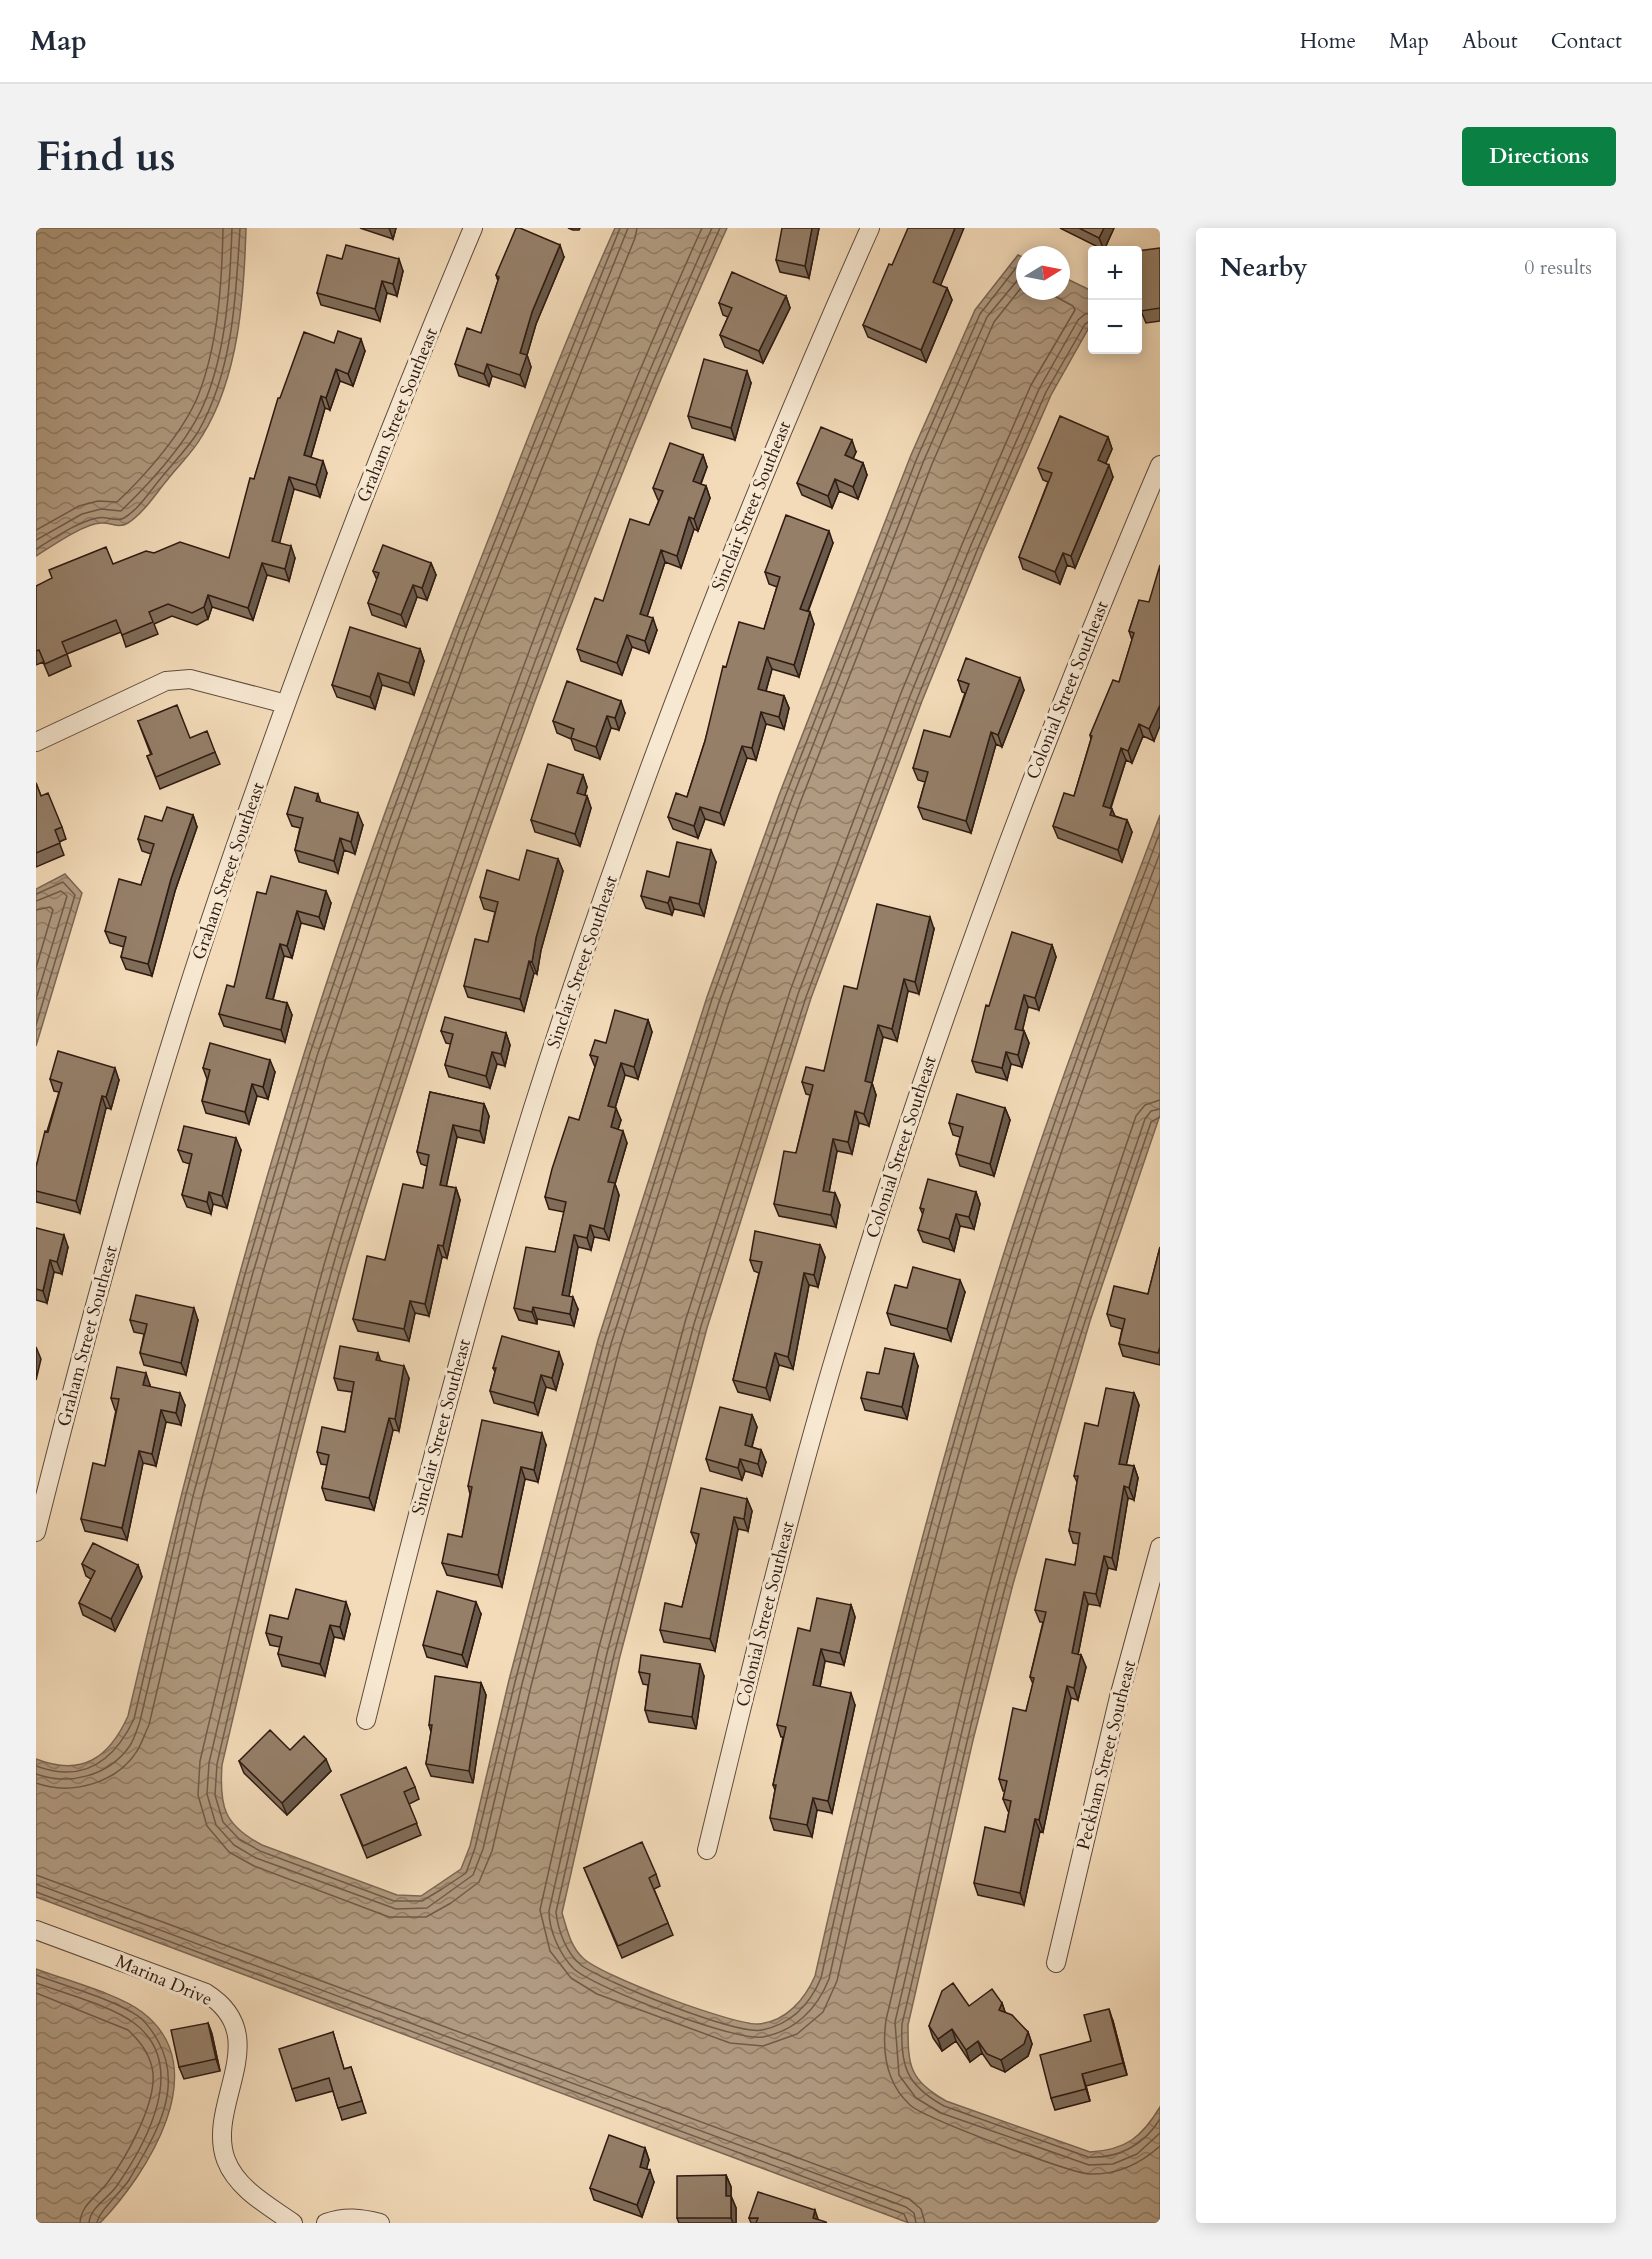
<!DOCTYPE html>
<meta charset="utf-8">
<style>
:root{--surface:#fff;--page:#f2f2f3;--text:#1f2937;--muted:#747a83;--line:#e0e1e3;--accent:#0b8043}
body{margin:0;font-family:Cardo,serif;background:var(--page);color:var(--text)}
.controls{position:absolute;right:18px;top:18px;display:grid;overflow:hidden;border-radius:6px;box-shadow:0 3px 15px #0003}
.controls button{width:54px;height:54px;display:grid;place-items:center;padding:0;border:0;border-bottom:2px solid var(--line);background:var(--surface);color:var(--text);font:30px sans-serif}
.compass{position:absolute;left:980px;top:18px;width:54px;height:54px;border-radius:50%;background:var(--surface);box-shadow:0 3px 15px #0003;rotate:80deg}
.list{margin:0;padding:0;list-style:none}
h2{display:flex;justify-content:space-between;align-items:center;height:78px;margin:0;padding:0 24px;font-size:26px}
h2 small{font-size:20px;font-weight:400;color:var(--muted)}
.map{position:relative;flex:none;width:1124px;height:1995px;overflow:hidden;border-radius:6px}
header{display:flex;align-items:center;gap:36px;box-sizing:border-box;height:84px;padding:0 30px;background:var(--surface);border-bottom:2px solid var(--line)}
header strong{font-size:28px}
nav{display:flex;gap:33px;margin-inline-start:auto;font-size:21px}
.intro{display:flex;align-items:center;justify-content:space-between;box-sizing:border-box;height:144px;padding:0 36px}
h1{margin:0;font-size:42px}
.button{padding:15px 27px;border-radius:6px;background:var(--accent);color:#fff;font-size:21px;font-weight:700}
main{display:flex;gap:36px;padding:0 36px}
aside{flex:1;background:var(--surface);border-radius:6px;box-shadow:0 3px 15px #0003}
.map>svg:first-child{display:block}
.water{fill:url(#water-waves);stroke:#7c6754;stroke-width:1.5}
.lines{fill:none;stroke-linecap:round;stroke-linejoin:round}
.shore{stroke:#705a49;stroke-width:1.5}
.minor-casing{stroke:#604b3c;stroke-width:20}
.minor{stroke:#f7e8d2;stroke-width:18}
.wall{fill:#806d5a;stroke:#2f1b12;stroke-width:1.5}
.shaded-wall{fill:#68594a;stroke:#2f1b12;stroke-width:1.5}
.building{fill:#957f69;stroke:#2f1b12;stroke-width:1.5}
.labels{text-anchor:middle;stroke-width:6;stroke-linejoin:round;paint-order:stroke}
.street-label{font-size:18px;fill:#2f1b12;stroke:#f7e8d2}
</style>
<header>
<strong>Map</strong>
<nav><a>Home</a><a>Map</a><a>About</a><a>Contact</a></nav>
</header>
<div class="intro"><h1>Find us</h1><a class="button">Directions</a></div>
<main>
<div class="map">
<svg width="1124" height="1995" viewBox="0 0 1124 1995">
<defs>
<pattern id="water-waves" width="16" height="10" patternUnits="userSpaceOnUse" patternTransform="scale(1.5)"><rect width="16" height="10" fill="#b09a80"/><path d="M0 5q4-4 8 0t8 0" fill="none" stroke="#907d67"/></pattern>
</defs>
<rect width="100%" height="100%" fill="#f3dbb9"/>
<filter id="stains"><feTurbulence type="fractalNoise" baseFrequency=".00333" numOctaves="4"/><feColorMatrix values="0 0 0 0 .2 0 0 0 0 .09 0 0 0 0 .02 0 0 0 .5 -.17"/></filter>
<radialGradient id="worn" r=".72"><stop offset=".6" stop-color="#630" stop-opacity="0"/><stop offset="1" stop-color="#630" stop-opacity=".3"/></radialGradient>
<!-- water -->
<path class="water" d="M 0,0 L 210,0 C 208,68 203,149 166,208 C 157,224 143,237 132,251 C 120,265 108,285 92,295 C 82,301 75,294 65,295 C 47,296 16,318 0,328 Z
M 579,0 L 691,0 C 575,255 479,517 392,783 C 365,868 336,954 311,1039 C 263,1204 225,1371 186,1537 C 183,1579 188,1597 226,1617 L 361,1667 L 385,1668 L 425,1641 L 434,1618 L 473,1452 L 562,1112 L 671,769 L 743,567 L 875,227 L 939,82 L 982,27 L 989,30 L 989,63 L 1025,63 L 1025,48 L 1056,63 L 1056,94 L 1015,167 L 947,323 L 886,473 L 775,770 L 671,1100 L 584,1428 L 526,1685 C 531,1701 534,1718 547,1730 C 565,1748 697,1797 722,1796 C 750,1794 769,1771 779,1748 C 829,1526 884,1306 949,1087 C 999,918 1062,752 1124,587 L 1124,887 L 1054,1093 L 977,1356 L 937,1512 L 872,1797 C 872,1839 873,1851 910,1873 L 1054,1924 C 1090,1922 1106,1909 1124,1879 L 1124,1995 L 873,1995 L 0,1669 L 0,1531 C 46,1549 73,1530 92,1488 C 144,1265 200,1044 268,826 C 324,645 391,468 460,292 C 498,194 536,96 579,0 Z
M 29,646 L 46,665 L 0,818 L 0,661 Z
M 0,1741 C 29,1752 83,1766 106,1784 C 180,1840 111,1946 64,1995 L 0,1995 Z"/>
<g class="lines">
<!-- shore -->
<path class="shore" d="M 666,0 C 553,249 459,506 374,766 C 345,856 314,946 288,1037 C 243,1201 203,1367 164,1533 L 162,1567 L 171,1598 L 193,1624 L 218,1638 L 353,1689 L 390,1689 L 415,1675 L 443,1654 L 456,1623 L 495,1458 L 584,1118 L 692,777 L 764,575 L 896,236 L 958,94 L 989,55
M 676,0 C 562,252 466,512 381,774 C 353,862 322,949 297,1038 C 251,1202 212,1368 173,1535 L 171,1566 L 180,1597 L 198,1617 L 220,1630 L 360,1681 L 391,1680 L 437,1647 L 447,1621 L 486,1456 L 575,1116 L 683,774 L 756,571 L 888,232 L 951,89 L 989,43
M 684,0 C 569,255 473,517 386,783 C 359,868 330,953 305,1039 C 258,1203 219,1370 181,1536 L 179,1567 L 187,1594 L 203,1611 L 224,1623 L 358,1673 L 386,1673 L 406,1661 L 430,1645 L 439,1620 L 479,1454 L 568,1114 L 676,771 L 749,569 L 881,230 L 944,86 L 983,36 L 989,35
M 1009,63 L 1037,78 L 1039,82 L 995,157 L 927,314 L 865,465 L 754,763 L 649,1094 L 562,1423 L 504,1682 L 514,1723 L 535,1750 L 561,1766 L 694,1815 L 727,1818 L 761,1806 L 787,1784 L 801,1753 C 851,1531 905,1311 971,1093 C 1016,944 1069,796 1124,651
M 1056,85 L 1049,86 L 1042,92 L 1003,161 L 935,317 L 874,468 L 762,766 L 658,1096 L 571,1425 L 513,1683 C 513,1703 524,1727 538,1741 C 559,1760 701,1814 727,1809 C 759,1803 781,1781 793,1751 C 842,1528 896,1306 963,1088 C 1011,932 1066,778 1124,625
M 1056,92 L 1049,96 L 1010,164 L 942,320 L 881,471 L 770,769 L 665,1098 L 578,1427 L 520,1684 C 522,1702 530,1725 545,1737 C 568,1754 700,1807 726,1802 C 756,1796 774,1776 785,1750 C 835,1527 888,1305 956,1086 C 1006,923 1064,763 1124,604
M 0,302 L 43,278 L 62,273 L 81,274 C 110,247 147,204 162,168 C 182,117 186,55 187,0
M 0,312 L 46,286 L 65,281 L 85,283 C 115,254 155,210 170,171 C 191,118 194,56 196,0
M 0,321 C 19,310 39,295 61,290 C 70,287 79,295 88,290 C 102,282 114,263 125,250 C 137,235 152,220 162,204 C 197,143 200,68 204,0
M 0,666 L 27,654 L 39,667 L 0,797
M 0,673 L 25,663 L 31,668 L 0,771
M 0,682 L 14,679 L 17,682 L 0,740
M 1124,872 L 1109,877 L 1100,888 C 1048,1041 997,1195 955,1351 C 915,1497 885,1645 850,1792 C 846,1822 850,1855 874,1877 C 888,1890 1034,1945 1054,1946 C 1082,1947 1104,1936 1124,1918
M 1124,881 L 1115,883 L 1109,891 C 1057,1044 1005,1197 963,1354 C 924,1500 894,1647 859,1794 L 863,1847 L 880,1870 L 905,1885 L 1053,1937 L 1077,1936 L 1101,1926 L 1124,1905
M 1124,889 L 1115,894 C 1064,1047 1012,1200 970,1356 C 931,1502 901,1649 866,1796 C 864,1838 870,1857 908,1878 L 1052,1929 C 1082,1931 1108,1917 1124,1891
M 0,1538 C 48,1556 78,1533 98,1491 L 150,1266 L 209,1046 L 274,825 L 349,605 L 423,403 L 584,0
M 0,1546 C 33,1558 72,1548 93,1519 C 98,1512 101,1502 104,1493 L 157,1268 L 216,1048 L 281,828 L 356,608 L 430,406 L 592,0
M 0,1555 C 35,1568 81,1555 101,1523 C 106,1515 109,1505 113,1497 L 166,1270 L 225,1051 L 290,830 L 364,611 L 438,409 L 599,10 L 601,0
M 0,1647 L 873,1971 L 885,1981 L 889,1995
M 0,1656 L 870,1979 L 878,1985 L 880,1995
M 0,1664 L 868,1986 L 872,1995
M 0,1747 C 29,1758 77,1771 102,1788 C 110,1794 117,1804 122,1813 C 149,1861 118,1909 93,1952 C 86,1963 62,1984 61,1995
M 0,1755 C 27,1765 76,1778 98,1795 C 154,1837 110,1916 80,1959 C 71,1971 54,1980 53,1995
M 0,1765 L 92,1802 C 104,1813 115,1828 117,1845 C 120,1876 90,1930 72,1954 C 62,1968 45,1976 44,1995"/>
<defs>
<path id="minor" d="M 0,514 L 130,453 L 154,451 L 250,476
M 0,1304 C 58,1073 121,844 199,620 C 271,411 351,204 437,0
M 330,1492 C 381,1286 434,1082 497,880 C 592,580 706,287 834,0
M 671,1622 C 712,1453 752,1285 802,1118 C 892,818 1001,525 1124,237
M 0,1702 L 170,1765 C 240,1809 169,1876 190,1932 C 201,1961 233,1978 257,1995
M 1020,1735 L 1083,1469 L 1124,1319
M 290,1995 C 309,1988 325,1990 344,1995"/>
</defs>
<!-- minor casing -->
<use href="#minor" class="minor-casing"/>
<!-- minor -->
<use href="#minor" class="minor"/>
</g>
<!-- wall -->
<path class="wall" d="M 324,0 L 360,0 L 357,11 Z
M 532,0 L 544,0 L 543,2 L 537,2 Z
M 783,0 L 773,50 L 744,44 L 740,32 Z
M 1024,0 L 1078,0 L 1068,22 Z
M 1124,20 L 1124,93 L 1110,95 L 1105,83 Z
M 528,29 L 500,96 L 491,127 L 495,139 L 489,159 L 456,148 L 453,158 L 423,148 L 419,136 L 445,105 L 462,53 L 460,47 Z
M 306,31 L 367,43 L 361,68 L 351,65 L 344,93 L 285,77 L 281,65 Z
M 905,58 L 911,60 L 916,72 L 890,134 L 832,109 L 827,97 Z
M 750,68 L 754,80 L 727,135 L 689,119 L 684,107 L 692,89 L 687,87 L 683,75 Z
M 298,115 L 329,123 L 317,158 L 304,153 L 294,182 L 289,180 L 275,229 L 291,245 L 284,269 L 258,261 L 243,315 L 259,330 L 253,353 L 231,347 L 217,392 L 176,379 L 172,391 L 161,397 L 136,388 L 118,396 L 122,406 L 90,419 L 85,404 L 31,426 L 35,438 L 13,448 L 7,434 L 0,437 L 0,358 L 118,325 L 193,330 L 244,170 Z
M 715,155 L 699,212 L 656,200 L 652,188 Z
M 1072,209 L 1076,221 L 1070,235 L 1077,249 L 1039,340 L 1031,337 L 1024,356 L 987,341 L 983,329 L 1012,254 L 1007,252 L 1002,240 Z
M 820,224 L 817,231 L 827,235 L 831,247 L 822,271 L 803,263 L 796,280 L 766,267 L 761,255 Z
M 667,227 L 671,239 L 665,256 L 670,258 L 674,270 L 662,303 L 658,301 L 645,340 L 629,334 L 611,388 L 621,402 L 613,425 L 596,419 L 586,447 L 545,433 L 541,421 L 567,373 L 613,297 L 623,272 L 622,272 L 617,260 Z
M 797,315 L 772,384 L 778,396 L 763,449 L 736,441 L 730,463 L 748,468 L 753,480 L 748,501 L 730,496 L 720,532 L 711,530 L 688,597 L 669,591 L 662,610 L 637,601 L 632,589 L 651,569 L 669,513 L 690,439 L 728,401 L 741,359 L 733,356 L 729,344 Z
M 395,335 L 400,347 L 391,372 L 381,369 L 370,399 L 336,387 L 332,375 L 341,352 L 337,343 Z
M 1103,372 L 1118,513 L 1107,508 L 1096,535 L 1090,532 L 1075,580 L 1079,588 L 1091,592 L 1096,604 L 1086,634 L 1022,610 L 1017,598 L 1038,568 L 1055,511 L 1054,507 L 1083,454 L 1096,412 L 1093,403 Z
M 384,421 L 388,433 L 378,467 L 346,457 L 339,481 L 301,469 L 296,457 Z
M 922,452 L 988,462 L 966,519 L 960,516 L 935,605 L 887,591 L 882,579 L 889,554 L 882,552 L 877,540 L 914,509 L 929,465 L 926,464 Z
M 589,485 L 583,502 L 575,500 L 564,531 L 539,522 L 535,511 L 521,505 L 517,493 Z
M 102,493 L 154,510 L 179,524 L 184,536 L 124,561 L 111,528 L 115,527 Z
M 547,547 L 551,559 L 549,567 L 551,568 L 555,580 L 544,618 L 499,604 L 495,592 Z
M 0,555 L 5,568 L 26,599 L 30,611 L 23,614 L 28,627 L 0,639 Z
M 285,575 L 327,597 L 319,626 L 308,622 L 302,645 L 263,634 L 259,622 L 264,600 L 256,598 L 251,586 Z
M 157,587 L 161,599 L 139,663 L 116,748 L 90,741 L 85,729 L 88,719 L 74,715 L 69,703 L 105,657 L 115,626 L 106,623 L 102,611 L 126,593 Z
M 522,631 L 527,643 L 505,722 L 501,746 L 498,745 L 488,783 L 432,769 L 428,758 L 452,714 L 459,684 L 448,681 L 444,669 L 483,652 Z
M 680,634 L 668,688 L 638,681 L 636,687 L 610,680 L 605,668 L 633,649 Z
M 230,666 L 295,675 L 288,701 L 265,695 L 256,730 L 248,728 L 237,772 L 251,775 L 256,787 L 249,814 L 188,798 L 183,786 L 198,759 Z
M 898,701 L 883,766 L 872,763 L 861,813 L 847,809 L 836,855 L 840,867 L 833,898 L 823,895 L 816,926 L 801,923 L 793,964 L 799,965 L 804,977 L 800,999 L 743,988 L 738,976 L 760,925 L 774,867 L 770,866 L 766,854 L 788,843 L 821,761 Z
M 1016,717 L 1020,729 L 1003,782 L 992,779 L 986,803 L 988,803 L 993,815 L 986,839 L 975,836 L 971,852 L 940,844 L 936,833 L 953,778 Z
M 612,792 L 616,804 L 602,851 L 589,847 L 579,880 L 585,892 L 582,901 L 591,915 L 579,956 L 583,967 L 573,1012 L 558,1009 L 555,1022 L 542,1019 L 533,1068 L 542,1081 L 538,1098 L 501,1091 L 501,1096 L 483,1092 L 478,1080 L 519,1024 L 528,984 L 513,981 L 509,969 L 543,892 L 559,839 L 554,827 L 570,815 Z
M 405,803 L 470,805 L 474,817 L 469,838 L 461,836 L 454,860 L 413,849 L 409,837 L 415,816 L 410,815 Z
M 167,840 L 239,844 L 232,871 L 221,868 L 213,896 L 170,885 L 166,873 L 171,851 Z
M 14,851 L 83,852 L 75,881 L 70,880 L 44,985 L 0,974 L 0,939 L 23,864 L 18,863 Z
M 394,864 L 448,876 L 453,888 L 448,915 L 421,909 L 410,958 L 420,960 L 424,972 L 411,1030 L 406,1029 L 393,1088 L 379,1085 L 373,1113 L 322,1103 L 317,1091 L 387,960 L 391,938 L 385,936 L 381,924 Z
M 969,880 L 974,892 L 958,948 L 924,938 L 920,926 L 924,909 L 917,907 L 913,895 Z
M 142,922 L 205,922 L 191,980 L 177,976 L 175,986 L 151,979 L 146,967 L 154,936 L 147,934 Z
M 940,964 L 944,976 L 938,1001 L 924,998 L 918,1023 L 887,1014 L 882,1002 L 887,987 L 884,980 Z
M 0,1000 L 32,1019 L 26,1046 L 18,1044 L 11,1075 L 0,1072 Z
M 784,1017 L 789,1029 L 782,1059 L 773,1057 L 757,1141 L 743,1137 L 734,1172 L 702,1164 L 697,1152 L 723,1045 L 718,1043 L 714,1032 Z
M 1124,1019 L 1124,1137 L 1087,1128 L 1083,1116 L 1086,1101 L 1075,1098 L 1071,1086 L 1112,1066 Z
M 929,1064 L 915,1113 L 855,1097 L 851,1085 Z
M 94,1092 L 162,1092 L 150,1147 L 108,1137 L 104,1125 L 108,1106 L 98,1104 Z
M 345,1133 L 373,1150 L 363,1203 L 357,1202 L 338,1282 L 290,1272 L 286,1260 L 291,1237 L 285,1236 L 281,1224 L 309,1204 L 316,1164 L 302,1162 L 298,1150 Z
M 527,1136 L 520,1162 L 510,1159 L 502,1187 L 458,1175 L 454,1163 L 459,1144 L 457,1140 Z
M 882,1138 L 871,1191 L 829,1182 L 825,1170 L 843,1146 Z
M 114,1157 L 114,1159 L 149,1177 L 145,1197 L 130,1194 L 120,1238 L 107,1235 L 91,1312 L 49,1303 L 45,1291 L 69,1238 L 80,1182 L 79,1182 L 75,1170 Z
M 1098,1165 L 1103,1177 L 1090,1237 L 1098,1238 L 1102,1250 L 1098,1272 L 1092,1270 L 1080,1342 L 1072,1340 L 1064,1378 L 1052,1376 L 1042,1427 L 1045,1427 L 1050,1439 L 1042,1472 L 1035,1470 L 1007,1604 L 1004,1603 L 988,1677 L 942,1667 L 938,1655 L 969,1604 L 973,1584 L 972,1583 L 967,1571 L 969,1563 L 967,1563 L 963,1551 L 990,1483 L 997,1456 L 994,1449 L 1007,1394 L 1004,1394 L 999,1382 L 1039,1337 L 1043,1316 L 1037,1315 L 1033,1303 L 1041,1254 L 1038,1248 L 1062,1198 Z
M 716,1187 L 721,1199 L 716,1219 L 725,1222 L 730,1234 L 726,1248 L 709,1243 L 706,1252 L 674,1243 L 670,1231 Z
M 510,1217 L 502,1254 L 489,1251 L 466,1359 L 411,1347 L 406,1335 L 426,1309 L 434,1266 L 432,1258 Z
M 711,1271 L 716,1283 L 712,1303 L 702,1301 L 679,1423 L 628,1414 L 624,1402 L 646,1379 L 661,1316 L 660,1316 L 655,1304 Z
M 46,1336 L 102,1337 L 106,1349 L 79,1403 L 47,1387 L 43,1375 L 55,1351 L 50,1348 Z
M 815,1377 L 819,1389 L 808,1437 L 789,1433 L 784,1459 L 819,1477 L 796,1585 L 781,1582 L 776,1609 L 738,1602 L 734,1590 L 739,1562 L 737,1557 L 747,1509 L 745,1509 L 741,1497 L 774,1403 Z
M 314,1386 L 308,1411 L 298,1409 L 289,1448 L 246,1438 L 242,1426 L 244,1419 L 234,1417 L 230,1405 Z
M 445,1386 L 431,1439 L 391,1429 L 387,1417 Z
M 603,1444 L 668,1448 L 660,1501 L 613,1494 L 609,1482 L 612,1457 L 607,1456 Z
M 445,1455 L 450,1467 L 437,1555 L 395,1548 L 390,1536 L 395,1504 L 393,1497 Z
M 254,1522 L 295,1543 L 251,1587 L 208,1545 L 203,1533 Z
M 379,1559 L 383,1571 L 373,1576 L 385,1607 L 331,1630 L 305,1567 Z
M 548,1640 L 620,1646 L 624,1658 L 618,1661 L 637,1707 L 586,1730 Z
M 966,1775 L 969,1784 L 992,1804 L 996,1816 L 992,1828 L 969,1844 L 955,1838 L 946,1825 L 934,1834 L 920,1813 L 906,1823 L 897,1810 L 893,1798 L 933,1778 Z
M 1077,1793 L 1091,1847 L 1050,1858 L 1054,1873 L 1019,1882 L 1015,1870 L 1055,1813 Z
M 172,1795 L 176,1806 L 184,1843 L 148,1851 L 143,1839 Z
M 297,1804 L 308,1841 L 315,1839 L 330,1885 L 306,1892 L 297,1863 L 260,1873 L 256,1861 Z
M 609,1920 L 613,1932 L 610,1941 L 618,1954 L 606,1989 L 558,1972 L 554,1960 Z
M 690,1947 L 695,1959 L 695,1968 L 700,1980 L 700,1995 L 643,1995 L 641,1990 Z
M 713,1990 L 782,1992 L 791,1995 L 715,1995 Z"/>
<!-- shaded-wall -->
<path class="shaded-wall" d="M 353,0 L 360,0 L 357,11 Z
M 776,0 L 783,0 L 773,50 L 769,38 Z
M 919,0 L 928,0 L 901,66 L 897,54 Z
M 1068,0 L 1078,0 L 1068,22 L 1063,10 Z
M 524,17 L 528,29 L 500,96 L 491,127 L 495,139 L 489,159 L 484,147 L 484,125 L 496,84 Z
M 363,31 L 367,43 L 361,68 L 357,56 Z
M 346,53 L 351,65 L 344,93 L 339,81 Z
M 911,60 L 916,72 L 890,134 L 885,122 Z
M 750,68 L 754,80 L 727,135 L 723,123 Z
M 325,111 L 329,123 L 317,158 L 312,146 Z
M 451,136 L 456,148 L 453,158 L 448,146 Z
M 300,141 L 304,153 L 294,182 L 290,170 Z
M 711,143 L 715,155 L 699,212 L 695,200 Z
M 285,168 L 289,180 L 272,239 L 268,227 Z
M 1072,209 L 1076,221 L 1066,244 L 1062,232 Z
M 816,212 L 820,224 L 813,239 L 809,227 Z
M 667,227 L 671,239 L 661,265 L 657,253 Z
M 287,233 L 291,245 L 284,269 L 280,257 Z
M 827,235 L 831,247 L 822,271 L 817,259 Z
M 1073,237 L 1077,249 L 1039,340 L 1035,328 Z
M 253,249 L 258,261 L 241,325 L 236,313 Z
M 799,251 L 803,263 L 796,280 L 792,268 Z
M 670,258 L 674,270 L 662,303 L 658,291 Z
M 653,289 L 658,301 L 645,340 L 641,328 Z
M 793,303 L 797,315 L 768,393 L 764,381 Z
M 255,318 L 259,330 L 253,353 L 249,341 Z
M 625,322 L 629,334 L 608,398 L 604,386 Z
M 1027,325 L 1031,337 L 1024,356 L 1019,344 Z
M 226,335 L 231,347 L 217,392 L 212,380 Z
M 395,335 L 400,347 L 391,372 L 386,360 Z
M 377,357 L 381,369 L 370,399 L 365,387 Z
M 172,367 L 176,379 L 172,391 L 168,379 Z
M 774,384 L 778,396 L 763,449 L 758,437 Z
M 617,390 L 621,402 L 613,425 L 609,413 Z
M 591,407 L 596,419 L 586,447 L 581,435 Z
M 384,421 L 388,433 L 378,467 L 373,455 Z
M 731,429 L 736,441 L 727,473 L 722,461 Z
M 342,445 L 346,457 L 339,481 L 334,469 Z
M 984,450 L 988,462 L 966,519 L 962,507 Z
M 748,468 L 753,480 L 748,501 L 743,489 Z
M 585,473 L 589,485 L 583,502 L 579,490 Z
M 1124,477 L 1124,498 L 1118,513 L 1113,501 Z
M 725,484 L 730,496 L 720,532 L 716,520 Z
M 571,488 L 575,500 L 564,531 L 560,519 Z
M 1103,496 L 1107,508 L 1096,535 L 1092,523 Z
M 955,504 L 960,516 L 935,605 L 930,593 Z
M 706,518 L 711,530 L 688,597 L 684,585 Z
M 1085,520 L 1090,532 L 1071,590 L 1067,578 Z
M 547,547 L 551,559 L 546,577 L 541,565 Z
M 282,566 L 286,578 L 280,573 Z
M 551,568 L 555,580 L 544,618 L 539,606 Z
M 664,579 L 669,591 L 662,610 L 658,598 Z
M 1076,581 L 1081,593 L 1074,587 Z
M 322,585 L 327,597 L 319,626 L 315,614 Z
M 157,587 L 161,599 L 139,663 L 116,748 L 112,736 L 135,651 Z
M 1091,592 L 1096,604 L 1086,634 L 1082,622 Z
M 304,610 L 308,622 L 302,645 L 298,633 Z
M 675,622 L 680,634 L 668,688 L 663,676 Z
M 522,631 L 527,643 L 505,722 L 501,746 L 496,734 L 500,710 Z
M 290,663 L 295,675 L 288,701 L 283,689 Z
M 634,669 L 638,681 L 636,687 L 632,675 Z
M 261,683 L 265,695 L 256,730 L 251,718 Z
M 894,689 L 898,701 L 883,766 L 879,754 Z
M 244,716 L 248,728 L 234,782 L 230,770 Z
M 1016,717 L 1020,729 L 1003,782 L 999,770 Z
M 493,733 L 498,745 L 488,783 L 484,771 Z
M 868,751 L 872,763 L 861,813 L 856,801 Z
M 988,767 L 992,779 L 984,813 L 979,801 Z
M 251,775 L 256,787 L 249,814 L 245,802 Z
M 612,792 L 616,804 L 602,851 L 598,839 Z
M 842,797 L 847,809 L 836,855 L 840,867 L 833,898 L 828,886 L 829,853 Z
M 988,803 L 993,815 L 986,839 L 982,827 Z
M 470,805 L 474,817 L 469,838 L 465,826 Z
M 456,824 L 461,836 L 454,860 L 450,848 Z
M 970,824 L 975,836 L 971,852 L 966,840 Z
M 234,832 L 239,844 L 232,871 L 227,859 Z
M 585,835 L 589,847 L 576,890 L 572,878 Z
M 79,840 L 83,852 L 75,881 L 70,869 Z
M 216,856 L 221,868 L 213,896 L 209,884 Z
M 66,868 L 70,880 L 44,985 L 40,973 Z
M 448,876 L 453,888 L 448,915 L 444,903 Z
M 580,880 L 585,892 L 579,911 L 575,899 Z
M 969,880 L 974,892 L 958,948 L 954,936 Z
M 819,883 L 823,895 L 816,926 L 812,914 Z
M 417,897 L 421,909 L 408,969 L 404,957 Z
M 587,903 L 591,915 L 579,956 L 583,967 L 573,1012 L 568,1001 L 572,954 Z
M 200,910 L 205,922 L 191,980 L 186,968 Z
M 797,911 L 801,923 L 791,975 L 787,963 Z
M 420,960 L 424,972 L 411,1030 L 407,1018 Z
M 173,964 L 177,976 L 175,986 L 171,974 Z
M 940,964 L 944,976 L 938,1001 L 933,989 Z
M 799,965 L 804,977 L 800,999 L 795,987 Z
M 920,986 L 924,998 L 918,1023 L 913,1011 Z
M 554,997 L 558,1009 L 555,1022 L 551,1010 Z
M 28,1007 L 32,1019 L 26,1046 L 21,1034 Z
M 538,1007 L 542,1019 L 531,1079 L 526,1067 Z
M 402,1017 L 406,1029 L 393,1088 L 389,1076 Z
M 784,1017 L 789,1029 L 782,1059 L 778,1047 Z
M 14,1032 L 18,1044 L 11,1075 L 7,1063 Z
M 768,1045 L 773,1057 L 757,1141 L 752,1129 Z
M 924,1052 L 929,1064 L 915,1113 L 911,1101 Z
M 537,1069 L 542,1081 L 538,1098 L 534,1086 Z
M 374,1073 L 379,1085 L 373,1113 L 368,1101 Z
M 497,1079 L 501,1091 L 501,1096 L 496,1084 Z
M 158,1080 L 162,1092 L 150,1147 L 145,1135 Z
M 0,1119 L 5,1131 L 0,1152 Z
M 523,1124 L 527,1136 L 520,1162 L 516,1150 Z
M 342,1125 L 346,1137 L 340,1132 Z
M 739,1125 L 743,1137 L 734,1172 L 730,1160 Z
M 878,1126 L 882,1138 L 871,1191 L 866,1179 Z
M 368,1138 L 373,1150 L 363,1203 L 359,1191 Z
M 110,1145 L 114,1157 L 111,1169 L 107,1157 Z
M 505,1147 L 510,1159 L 502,1187 L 498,1175 Z
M 144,1165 L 149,1177 L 145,1197 L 140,1185 Z
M 1098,1165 L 1103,1177 L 1088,1248 L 1083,1236 Z
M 125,1182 L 130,1194 L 120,1238 L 116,1226 Z
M 716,1187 L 721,1199 L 713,1229 L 709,1217 Z
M 353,1190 L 357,1202 L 338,1282 L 333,1270 Z
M 506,1205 L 510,1217 L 502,1254 L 498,1242 Z
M 725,1222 L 730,1234 L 726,1248 L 722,1236 Z
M 103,1223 L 107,1235 L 91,1312 L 86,1300 Z
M 704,1231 L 709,1243 L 706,1252 L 702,1240 Z
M 1098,1238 L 1102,1250 L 1098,1272 L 1093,1260 Z
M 485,1239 L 489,1251 L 466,1359 L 462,1347 Z
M 1088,1258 L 1092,1270 L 1080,1342 L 1076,1330 Z
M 711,1271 L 716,1283 L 712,1303 L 708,1291 Z
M 698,1289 L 702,1301 L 679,1423 L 674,1411 Z
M 1068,1328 L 1072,1340 L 1064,1378 L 1060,1366 Z
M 102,1337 L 106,1349 L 79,1403 L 75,1391 Z
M 1048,1364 L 1052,1376 L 1040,1437 L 1036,1425 Z
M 310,1374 L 314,1386 L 308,1411 L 304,1399 Z
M 440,1374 L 445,1386 L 431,1439 L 426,1427 Z
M 815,1377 L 819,1389 L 808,1437 L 804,1425 Z
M 294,1397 L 298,1409 L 289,1448 L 284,1436 Z
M 785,1421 L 789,1433 L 782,1469 L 777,1457 Z
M 1045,1427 L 1050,1439 L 1042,1472 L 1038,1460 Z
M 664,1436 L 668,1448 L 660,1501 L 656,1489 Z
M 445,1455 L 450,1467 L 437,1555 L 433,1543 Z
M 1031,1458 L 1035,1470 L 1007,1604 L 1003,1592 Z
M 815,1465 L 819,1477 L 796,1585 L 792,1573 Z
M 290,1531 L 295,1543 L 251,1587 L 246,1575 Z
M 777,1570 L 781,1582 L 776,1609 L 771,1597 Z
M 999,1591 L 1004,1603 L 988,1677 L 984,1665 Z
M 966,1775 L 970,1787 L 963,1782 Z
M 1073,1781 L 1077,1793 L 1091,1847 L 1087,1835 Z
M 172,1795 L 176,1806 L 184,1843 L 180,1831 Z
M 916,1801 L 920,1813 L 906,1823 L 902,1811 Z
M 992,1804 L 996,1816 L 992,1828 L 969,1844 L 965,1832 Z
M 942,1813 L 946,1825 L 934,1834 L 930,1822 Z
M 1046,1846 L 1050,1858 L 1054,1873 L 1050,1861 Z
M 609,1920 L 613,1932 L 608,1951 L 604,1939 Z
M 614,1942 L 618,1954 L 606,1989 L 601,1977 Z
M 690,1947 L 695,1959 L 695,1980 L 690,1968 Z
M 695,1968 L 700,1980 L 700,1995 L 697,1995 L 695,1990 Z
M 779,1982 L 783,1994 L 777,1990 Z"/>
<!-- building -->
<path class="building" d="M 480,0 L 484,0 L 524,17 L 496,84 L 484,125 L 491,127 L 484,147 L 451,136 L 448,146 L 419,136 L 431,100 L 445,105 L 463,49 L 460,47 Z
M 746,0 L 776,0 L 769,38 L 740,32 Z
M 872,0 L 919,0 L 897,54 L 911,60 L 885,122 L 827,97 L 853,36 L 856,37 Z
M 1043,0 L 1068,0 L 1063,10 Z
M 310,17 L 363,31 L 357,56 L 346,53 L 339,81 L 281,65 L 291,27 L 306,31 Z
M 1124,20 L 1124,80 L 1105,83 L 1101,57 L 1101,23 Z
M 696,44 L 750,68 L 723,123 L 684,107 L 696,80 L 683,75 Z
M 302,103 L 325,111 L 312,146 L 300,141 L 290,170 L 285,168 L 268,227 L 287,233 L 280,257 L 253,249 L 236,313 L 255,318 L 249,341 L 226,335 L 212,380 L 172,367 L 168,379 L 156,385 L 132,376 L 113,384 L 117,394 L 86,407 L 80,392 L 26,414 L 31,426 L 9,436 L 3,422 L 0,423 L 0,358 L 16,350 L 13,342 L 70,319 L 77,336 L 110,323 L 118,325 L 144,314 L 193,330 L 214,250 L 218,251 L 242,170 L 244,170 L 268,104 L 298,115 Z
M 668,131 L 711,143 L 695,200 L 652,188 Z
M 1024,188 L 1072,209 L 1062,232 L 1073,237 L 1035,328 L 1027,325 L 1019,344 L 983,329 L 1016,245 L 1002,240 Z
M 785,199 L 816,212 L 809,227 L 827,235 L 817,259 L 799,251 L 792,268 L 761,255 Z
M 634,215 L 667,227 L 657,253 L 670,258 L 658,291 L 653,289 L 641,328 L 625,322 L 604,386 L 617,390 L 609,413 L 591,407 L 581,435 L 541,421 L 559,370 L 567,373 L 594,291 L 613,297 L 627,263 L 617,260 Z
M 750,287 L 793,303 L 764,381 L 774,384 L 758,437 L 731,429 L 722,461 L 748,468 L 743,489 L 725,484 L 716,520 L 706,518 L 684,585 L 664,579 L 658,598 L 632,589 L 640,565 L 651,569 L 669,513 L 687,438 L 690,439 L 703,394 L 728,401 L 744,349 L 729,344 Z
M 347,317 L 395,335 L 386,360 L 377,357 L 365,387 L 332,375 L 343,345 L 337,343 Z
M 1124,337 L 1124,477 L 1113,501 L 1103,496 L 1092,523 L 1085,520 L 1067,578 L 1076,581 L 1074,587 L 1091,592 L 1082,622 L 1017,598 L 1028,565 L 1038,568 L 1056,508 L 1054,507 L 1077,452 L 1083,454 L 1098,405 L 1093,403 L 1103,372 L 1113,374 Z
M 314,399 L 384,421 L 373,455 L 342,445 L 334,469 L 296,457 Z
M 930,430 L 984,450 L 962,507 L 955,504 L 930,593 L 882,579 L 892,544 L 877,540 L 888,502 L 914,509 L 933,456 L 922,452 Z
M 531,453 L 585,473 L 579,490 L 571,488 L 560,519 L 535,510 L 538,501 L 517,493 Z
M 141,477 L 154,510 L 171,503 L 179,524 L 120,549 L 111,528 L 116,526 L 102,493 Z
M 512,536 L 547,547 L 541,565 L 551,568 L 539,606 L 495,592 Z
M 0,555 L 5,568 L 12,565 L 26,599 L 19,602 L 24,615 L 0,625 Z
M 259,559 L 282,566 L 280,573 L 322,585 L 315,614 L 304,610 L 298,633 L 259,622 L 267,590 L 251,586 Z
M 131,579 L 157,587 L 135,651 L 112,736 L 85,729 L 90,709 L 69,703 L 83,651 L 105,657 L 118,616 L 102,611 L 109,588 L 126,593 Z
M 641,614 L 675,622 L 663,676 L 634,669 L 632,675 L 605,668 L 611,643 L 633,649 Z
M 491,622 L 522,631 L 500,710 L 496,734 L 493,733 L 484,771 L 428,758 L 439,711 L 452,714 L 462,674 L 444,669 L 451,642 L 483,652 Z
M 235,648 L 290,663 L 283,689 L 261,683 L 251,718 L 244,716 L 230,770 L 251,775 L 245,802 L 183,786 L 191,757 L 198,759 L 221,664 L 230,666 Z
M 841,676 L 894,689 L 879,754 L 868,751 L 856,801 L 842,797 L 829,853 L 836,855 L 828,886 L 819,883 L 812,914 L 797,911 L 787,963 L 799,965 L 795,987 L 738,976 L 748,923 L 760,925 L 777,857 L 766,854 L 770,839 L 788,843 L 808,758 L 821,761 Z
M 976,704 L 1016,717 L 999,770 L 988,767 L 979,801 L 988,803 L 982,827 L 970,824 L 966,840 L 936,833 L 950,777 L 953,778 Z
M 579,782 L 612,792 L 598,839 L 585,835 L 572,878 L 580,880 L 575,899 L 587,903 L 572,954 L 579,955 L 568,1001 L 554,997 L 551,1010 L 538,1007 L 526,1067 L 537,1069 L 534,1086 L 497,1079 L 496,1084 L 478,1080 L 490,1019 L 519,1024 L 530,974 L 509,969 L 516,941 L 533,889 L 543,892 L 562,829 L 554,827 L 559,812 L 570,815 Z
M 409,789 L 470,805 L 465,826 L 456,824 L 450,848 L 409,837 L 417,806 L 405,803 Z
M 174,815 L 234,832 L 227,859 L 216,856 L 209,884 L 166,873 L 174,842 L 167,840 Z
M 22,823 L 79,840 L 70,869 L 66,868 L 40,973 L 0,963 L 0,939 L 9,903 L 12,904 L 26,855 L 14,851 Z
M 394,864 L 448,876 L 444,903 L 417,897 L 404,957 L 420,960 L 407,1018 L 402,1017 L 389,1076 L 374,1073 L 368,1101 L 317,1091 L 331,1028 L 349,1032 L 367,956 L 387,960 L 393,927 L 381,924 Z
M 921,866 L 969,880 L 954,936 L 920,926 L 927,899 L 913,895 Z
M 148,898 L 200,910 L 186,968 L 173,964 L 171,974 L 146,967 L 156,926 L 142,922 Z
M 892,951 L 940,964 L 933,989 L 920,986 L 913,1011 L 882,1002 L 888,981 L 884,980 Z
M 0,1000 L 28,1007 L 21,1034 L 14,1032 L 7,1063 L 0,1061 Z
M 719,1003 L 784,1017 L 778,1047 L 768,1045 L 752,1129 L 739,1125 L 730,1160 L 697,1152 L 726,1034 L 714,1032 Z
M 1124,1019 L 1124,1119 L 1122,1125 L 1083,1116 L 1089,1091 L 1071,1086 L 1078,1058 L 1112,1066 Z
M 877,1039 L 924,1052 L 911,1101 L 851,1085 L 859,1057 L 871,1060 Z
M 100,1067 L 158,1080 L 145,1135 L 104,1125 L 111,1096 L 94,1092 Z
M 466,1108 L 523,1124 L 516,1150 L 505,1147 L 498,1175 L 454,1163 L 460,1140 L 457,1140 Z
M 304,1118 L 342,1125 L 340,1132 L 368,1138 L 359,1191 L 353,1190 L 333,1270 L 286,1260 L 293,1227 L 281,1224 L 286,1199 L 309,1204 L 318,1154 L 298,1150 Z
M 849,1120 L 878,1126 L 866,1179 L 825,1170 L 831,1144 L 843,1146 Z
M 81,1139 L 110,1145 L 107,1157 L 144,1165 L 140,1185 L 125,1182 L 116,1226 L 103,1223 L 86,1300 L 45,1291 L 57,1235 L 69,1238 L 83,1171 L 75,1170 Z
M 1070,1160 L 1098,1165 L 1083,1236 L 1098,1238 L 1093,1260 L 1088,1258 L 1076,1330 L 1068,1328 L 1060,1366 L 1048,1364 L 1036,1425 L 1045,1427 L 1038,1460 L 1031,1458 L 1003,1592 L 999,1591 L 984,1665 L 938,1655 L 949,1599 L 969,1604 L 975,1573 L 967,1571 L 971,1553 L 963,1551 L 977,1480 L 990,1483 L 998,1450 L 994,1449 L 1010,1384 L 999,1382 L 1010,1331 L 1039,1337 L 1044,1305 L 1033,1303 L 1042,1248 L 1038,1248 L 1049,1195 L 1062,1198 Z
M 684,1179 L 716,1187 L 709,1217 L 725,1222 L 722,1236 L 704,1231 L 702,1240 L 670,1231 Z
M 446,1192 L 506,1205 L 498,1242 L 485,1239 L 462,1347 L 406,1335 L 412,1306 L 426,1309 L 436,1259 L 432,1258 Z
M 665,1260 L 711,1271 L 708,1291 L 698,1289 L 674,1411 L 624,1402 L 629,1375 L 646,1379 L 663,1306 L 655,1304 Z
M 57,1315 L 102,1337 L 75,1391 L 43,1375 L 59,1343 L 46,1336 Z
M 260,1361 L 310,1374 L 304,1399 L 294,1397 L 284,1436 L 242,1426 L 246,1409 L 230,1405 L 234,1387 L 252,1391 Z
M 401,1363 L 440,1374 L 426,1427 L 387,1417 Z
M 781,1370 L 815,1377 L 804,1425 L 785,1421 L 777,1457 L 815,1465 L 792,1573 L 777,1570 L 771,1597 L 734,1590 L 740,1557 L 737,1557 L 750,1499 L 741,1497 L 762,1400 L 774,1403 Z
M 605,1427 L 664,1436 L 656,1489 L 609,1482 L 614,1446 L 603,1444 Z
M 399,1448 L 445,1455 L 433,1543 L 390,1536 L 396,1497 L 393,1497 Z
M 234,1502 L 254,1522 L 268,1508 L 290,1531 L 246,1575 L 203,1533 Z
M 370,1539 L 379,1559 L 368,1564 L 381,1595 L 327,1618 L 305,1567 Z
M 606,1614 L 620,1646 L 613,1650 L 632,1695 L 582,1718 L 548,1640 Z
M 917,1755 L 933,1778 L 956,1761 L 966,1775 L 963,1782 L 976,1787 L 992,1804 L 988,1816 L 965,1832 L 951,1826 L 942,1813 L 930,1822 L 916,1801 L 902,1811 L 893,1798 L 906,1763 Z
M 1073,1781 L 1087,1835 L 1046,1846 L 1050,1861 L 1015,1870 L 1004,1827 L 1055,1813 L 1048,1787 Z
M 172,1795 L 180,1831 L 143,1839 L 135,1802 Z
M 297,1804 L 308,1841 L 315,1839 L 326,1873 L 302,1880 L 293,1850 L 256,1861 L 243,1821 Z
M 573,1907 L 609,1920 L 604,1939 L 614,1942 L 601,1977 L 554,1960 Z
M 690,1947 L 690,1968 L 695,1968 L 695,1990 L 641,1990 L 641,1948 Z
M 722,1964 L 779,1982 L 777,1990 L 790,1994 L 790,1995 L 720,1995 L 722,1990 L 713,1990 Z"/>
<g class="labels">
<!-- street labels -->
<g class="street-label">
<text transform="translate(361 187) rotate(-68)" y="6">Graham Street Southeast</text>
<text transform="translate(715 278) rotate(-68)" y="6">Sinclair Street Southeast</text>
<text transform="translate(1031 462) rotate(-68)" y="6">Colonial Street Southeast</text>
<text transform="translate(192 643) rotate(-71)" y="6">Graham Street Southeast</text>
<text transform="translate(546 734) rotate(-71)" y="6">Sinclair Street Southeast</text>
<text transform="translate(865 919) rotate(-72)" y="6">Colonial Street Southeast</text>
<text transform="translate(51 1108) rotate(-75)" y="6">Graham Street Southeast</text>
<text transform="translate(405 1199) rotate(-75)" y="6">Sinclair Street Southeast</text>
<text transform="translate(729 1386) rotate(-76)" y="6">Colonial Street Southeast</text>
<text transform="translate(1070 1527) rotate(-76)" y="6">Peckham Street Southeast</text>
<text transform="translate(128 1752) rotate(23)" y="6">Marina Drive</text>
</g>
</g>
<rect width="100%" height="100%" filter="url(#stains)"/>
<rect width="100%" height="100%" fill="url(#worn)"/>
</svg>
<div class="controls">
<button>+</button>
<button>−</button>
</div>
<svg class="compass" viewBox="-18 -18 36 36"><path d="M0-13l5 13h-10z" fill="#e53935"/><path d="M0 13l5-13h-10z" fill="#747a83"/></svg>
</div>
<aside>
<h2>Nearby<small>0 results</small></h2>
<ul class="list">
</ul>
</aside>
</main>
